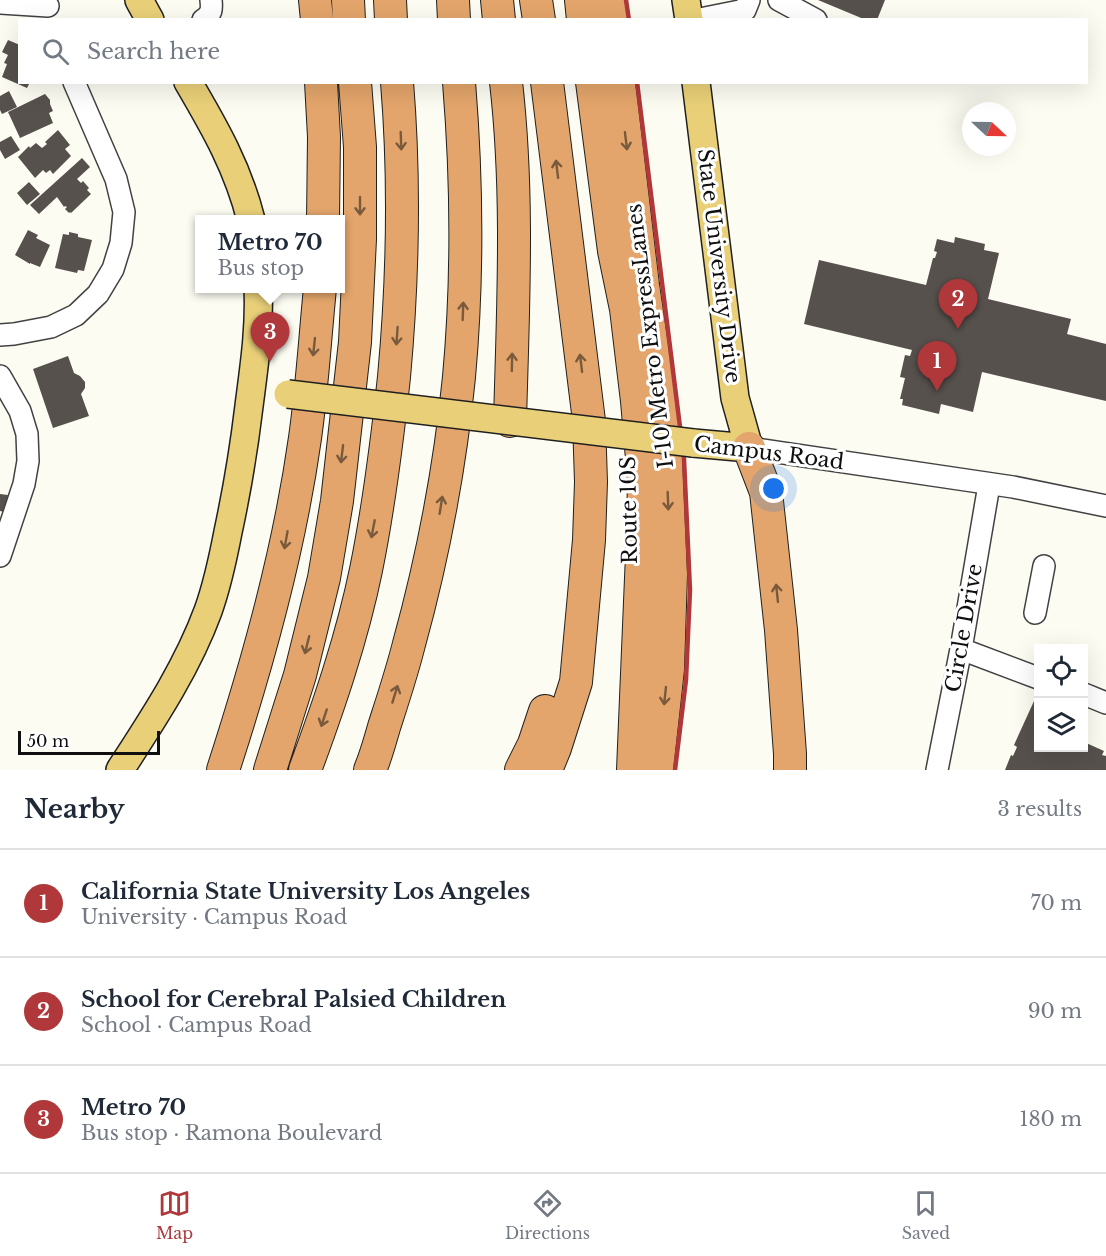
<!DOCTYPE html>
<meta charset="utf-8">
<style>
:root{--surface:#fff;--page:#f2f2f3;--text:#1f2937;--muted:#747a83;--line:#e0e1e3;--accent:#b0373a}
body{margin:0;font-family:"Libre Baskerville",serif;background:var(--page);color:var(--text)}
.controls{position:absolute;right:18px;bottom:18px;display:grid;overflow:hidden;border-radius:0px;box-shadow:0 6px 24px #0002}
.controls button{width:54px;height:54px;display:grid;place-items:center;padding:0;border:0;border-bottom:2px solid var(--line);background:var(--surface);color:var(--text);font:30px sans-serif}
.compass{position:absolute;left:962px;top:102px;width:54px;height:54px;border-radius:50%;background:var(--surface);box-shadow:0 6px 24px #0002;rotate:112deg}
.scale{position:absolute;left:18px;bottom:15px;width:142px;box-sizing:border-box;padding-left:6px;border:3px solid #0f0f0f;border-top:0;font-size:16px;line-height:21px;white-space:nowrap;color:#0f0f0f;-webkit-text-stroke:4px #fff;paint-order:stroke}
.you{position:absolute;left:774px;top:489px;width:21px;height:21px;margin:-15px;border:4px solid #fff;border-radius:50%;background:#1a73e8;box-shadow:0 0 0 9px #1a73e833}
.badge{display:grid;place-items:center;width:39px;height:39px;border-radius:50%;background:var(--accent);color:#fff;font-size:20px;font-weight:700}
.pin{position:absolute;translate:-50% -50px;filter:drop-shadow(0 2px 3px #0008)}
.pin::after{content:'';position:absolute;top:32px;width:21px;height:18px;background:inherit;clip-path:polygon(0 0,100% 0,50% 100%)}
.popup{position:absolute;left:195px;top:215px;width:150px;height:78px;box-sizing:border-box;display:grid;place-content:center;border-radius:0px;background:var(--surface);filter:drop-shadow(0 2px 4px #0005);font-size:20px;white-space:nowrap;color:var(--muted)}
.popup b{font-size:22px;color:var(--text)}
.popup::after{content:'';position:absolute;left:50%;top:100%;margin-left:-12px;border:12px solid transparent;border-top-color:var(--surface)}
.list{margin:0;padding:0;list-style:none}
h2{display:flex;justify-content:space-between;align-items:center;height:78px;margin:0;padding:0 24px;font-size:26px}
h2 small{font-size:20px;font-weight:400;color:var(--muted)}
.list li{display:grid;grid-template-columns:39px 1fr auto;gap:18px;align-items:center;box-sizing:border-box;height:108px;padding:0 24px;border-top:2px solid var(--line)}
.list b{display:block;font-size:22px;white-space:nowrap}
.list p{margin:0;font-size:20px;white-space:nowrap;color:var(--muted)}
.list em{font-size:20px;font-style:normal;color:var(--muted)}
.icon{flex:none;width:33px;height:33px;fill:none;stroke:currentColor;stroke-width:2;stroke-linecap:round;stroke-linejoin:round}
.map{position:relative;flex:none;width:1106px;height:770px;overflow:hidden}
.search{position:absolute;background:var(--surface);box-shadow:0 6px 24px #0002;left:18px;right:18px;top:18px;height:66px;display:flex;align-items:center;gap:15px;box-sizing:border-box;padding:0 21px;border-radius:0px;color:var(--muted);font-size:22px}
.sheet{height:402px;background:var(--surface)}
nav{display:flex;justify-content:space-around;align-items:center;box-sizing:border-box;height:84px;border-top:2px solid var(--line);background:var(--surface);font-size:16px;color:var(--muted)}
nav a{display:grid;justify-items:center;gap:3px}
nav .on{color:var(--accent)}
.map>svg:first-child{display:block}
.building{fill:#57514d}
.lines{fill:none;stroke-linecap:round;stroke-linejoin:round}
.minor-casing{stroke:#424242;stroke-width:24}
.major-casing{stroke:#202020;stroke-width:30}
.highway-casing{stroke:#202020;stroke-width:34}
.minor{stroke:#fff;stroke-width:21}
.major{stroke:#e9d078;stroke-width:27}
.highway{stroke:#e3a56b;stroke-width:32}
.rail{stroke:#b0373a;stroke-width:4.5}
.major-bridge-casing{stroke:#202020;stroke-width:30;stroke-linecap:butt}
.major-bridge{stroke:#e9d078;stroke-width:27}
.oneway{stroke:#795a3d}
.labels{text-anchor:middle;stroke-width:6;stroke-linejoin:round;paint-order:stroke}
.street-label{font-size:21px;fill:#0f0f0f;stroke:#fff}
</style>
<div class="map">
<svg width="1106" height="770" viewBox="0 0 1106 770">
<rect width="100%" height="100%" fill="#fdfcf3"/>
<!-- building -->
<path class="building" d="M 818,0 L 885,0 L 877,20 L 866,20 Z
M 8,40 L 20,45 L 20,82 L 30,82 L 27,88 L 2,77 L 7,64 L 4,63 L 8,55 L 2,52 Z
M 9,91 L 17,107 L 2,114 L 0,110 L 0,96 Z
M 45,94 L 50,100 L 50,104 L 53,111 L 49,113 L 53,123 L 20,138 L 8,112 Z
M 58,130 L 70,145 L 65,149 L 71,156 L 53,174 L 50,170 L 46,173 L 43,170 L 35,178 L 18,157 L 29,146 L 30,148 L 36,143 L 42,148 L 47,144 L 45,142 Z
M 11,136 L 20,150 L 5,159 L 0,150 L 0,142 Z
M 82,158 L 90,167 L 77,179 L 81,183 L 83,181 L 89,188 L 87,190 L 91,194 L 71,213 L 70,212 L 69,213 L 65,209 L 67,207 L 65,206 L 64,207 L 57,197 L 39,214 L 30,205 Z
M 29,182 L 40,194 L 27,205 L 17,193 Z
M 28,230 L 38,235 L 36,238 L 50,245 L 40,267 L 30,263 L 30,264 L 15,255 Z
M 69,232 L 78,234 L 78,237 L 92,240 L 84,271 L 78,270 L 77,273 L 55,268 L 63,234 L 69,235 Z
M 955,237 L 985,244 L 984,250 L 999,253 L 988,299 L 1071,319 L 1067,334 L 1106,344 L 1106,401 L 982,372 L 973,412 L 941,404 L 939,414 L 902,405 L 903,399 L 900,399 L 905,378 L 900,377 L 905,355 L 910,356 L 912,350 L 804,324 L 819,260 L 926,285 L 933,258 L 935,258 L 937,252 L 934,251 L 937,239 L 954,243 Z
M 68,356 L 74,373 L 80,376 L 85,382 L 85,388 L 81,394 L 89,416 L 53,428 L 33,369 Z
M 0,494 L 8,495 L 4,512 L 0,511 Z
M 1034,701 L 1038,703 L 1038,748 L 1084,748 L 1084,731 L 1088,732 L 1084,742 L 1104,751 L 1102,755 L 1106,756 L 1106,770 L 1005,770 L 1011,755 L 1013,756 L 1017,747 L 1014,745 Z"/>
<g class="lines">
<defs>
<path id="minor" d="M 779,0 L 816,20
M 0,3 L 48,6
M 203,20 C 212,14 212,9 211,0
M 695,20 L 745,10 L 749,0
M 0,335 L 14,334 L 51,327 L 76,315 L 98,294 L 113,269 L 121,243 L 124,212 L 116,179 L 74,82
M 0,376 L 20,411 L 27,434 L 28,461 L 24,484 L 0,556
M 749,448 L 1013,487 L 1106,506
M 1035,613 L 1044,566
M 961,649 L 1038,678
M 1084,694 L 1106,703
M 937,770 L 961,649 L 989,485"/>
<path id="major" d="M 139,0 L 150,20
M 686,0 L 689,20
M 188,82 C 215,128 238,168 251,220
M 693,443 L 749,448 L 735,398 L 696,82
M 120,770 C 153,719 187,668 208,611 C 217,586 223,558 228,532 C 237,490 244,448 249,406 C 254,367 260,328 258,288"/>
<path id="highway" d="M 315,0 L 317,20
M 348,0 L 349,20
M 390,0 L 391,20
M 453,0 L 454,20
M 497,0 L 499,20
M 536,0 L 539,20
M 581,0 L 583,20
M 609,0 L 612,20
M 321,82 L 324,137 L 323,220
M 506,82 C 519,195 513,308 510,421
M 592,82 L 614,251 L 626,309 L 637,401 L 644,482 L 642,554 L 633,770
M 619,82 L 643,285 L 665,434 L 671,574 L 668,669 L 657,770
M 749,448 L 766,492 L 781,630 L 790,754 L 790,770
M 223,770 C 258,662 289,551 305,438 C 312,389 315,338 320,288
M 270,770 L 300,675 L 324,578 L 337,501 L 355,342 L 360,239 L 360,147 L 355,82
M 305,770 C 329,705 352,638 366,570 C 379,506 387,442 394,377 C 403,279 405,180 397,82
M 370,770 C 376,756 380,741 384,727 C 393,699 402,672 409,644 C 433,557 450,467 459,377 C 468,279 467,180 459,82
M 521,770 L 534,744 L 545,711
M 546,770 L 555,748 L 576,682 L 589,540 L 591,482 L 589,421 L 547,82"/>
</defs>
<!-- minor casing -->
<use href="#minor" class="minor-casing"/>
<!-- major casing -->
<use href="#major" class="major-casing"/>
<!-- highway casing -->
<use href="#highway" class="highway-casing"/>
<!-- minor -->
<use href="#minor" class="minor"/>
<!-- major -->
<use href="#major" class="major"/>
<!-- highway -->
<use href="#highway" class="highway"/>
<!-- rail -->
<path class="rail" d="M 626,0 L 629,20
M 637,82 L 684,459 L 690,590 L 686,680 L 675,770"/>
<defs>
<path id="major-bridge" d="M 288,394 L 693,443"/>
</defs>
<!-- major-bridge casing -->
<use href="#major-bridge" class="major-bridge-casing"/>
<!-- major-bridge -->
<use href="#major-bridge" class="major-bridge"/>
</g>
<!-- one-way arrows -->
<defs><path id="oneway-shaft" d="M-6 0H5M1.5-3L5.5 0L1.5 3" fill="none" stroke-width="1.6" stroke-linecap="round" stroke-linejoin="round" transform="scale(1.5)"/></defs>
<g class="oneway">
<use href="#oneway-shaft" transform="translate(401 141) rotate(88)"/>
<use href="#oneway-shaft" transform="translate(626 141) rotate(83)"/>
<use href="#oneway-shaft" transform="translate(557 169) rotate(-97)"/>
<use href="#oneway-shaft" transform="translate(360 206) rotate(90)"/>
<use href="#oneway-shaft" transform="translate(463 311) rotate(-88)"/>
<use href="#oneway-shaft" transform="translate(397 336) rotate(94)"/>
<use href="#oneway-shaft" transform="translate(314 347) rotate(96)"/>
<use href="#oneway-shaft" transform="translate(512 362) rotate(-89)"/>
<use href="#oneway-shaft" transform="translate(581 363) rotate(-97)"/>
<use href="#oneway-shaft" transform="translate(342 454) rotate(97)"/>
<use href="#oneway-shaft" transform="translate(668 501) rotate(88)"/>
<use href="#oneway-shaft" transform="translate(441 505) rotate(-81)"/>
<use href="#oneway-shaft" transform="translate(373 529) rotate(101)"/>
<use href="#oneway-shaft" transform="translate(286 540) rotate(100)"/>
<use href="#oneway-shaft" transform="translate(777 593) rotate(-96)"/>
<use href="#oneway-shaft" transform="translate(307 645) rotate(104)"/>
<use href="#oneway-shaft" transform="translate(395 694) rotate(-73)"/>
<use href="#oneway-shaft" transform="translate(665 696) rotate(96)"/>
<use href="#oneway-shaft" transform="translate(324 718) rotate(108)"/>
</g>
<g class="labels">
<!-- street labels -->
<g class="street-label">
<text transform="translate(719 266) rotate(83)" y="7">State University Drive</text>
<text transform="translate(650 336) rotate(-97)" y="7">I-10 Metro ExpressLanes</text>
<text transform="translate(769 453) rotate(7)" y="7">Campus Road</text>
<text transform="translate(629 510) rotate(-91)" y="7">Route 10S</text>
<text transform="translate(964 628) rotate(-80)" y="7">Circle Drive</text>
</g>
</g>
</svg>
<div class="controls">
<button><svg class="icon" aria-label="locate" viewBox="0 0 24 24"><circle cx="12" cy="12" r="6"/><path d="M12 2v4M12 18v4M2 12h4M18 12h4"/></svg></button>
<button><svg class="icon" aria-label="layers" viewBox="0 0 24 24"><path d="M12 4l9 5-9 5-9-5zM3 14l9 5 9-5"/></svg></button>
</div>
<svg class="compass" viewBox="-18 -18 36 36"><path d="M0-13l5 13h-10z" fill="#e53935"/><path d="M0 13l5-13h-10z" fill="#747a83"/></svg>
<div class="scale">50 m</div>
<div class="you"></div>
<div class="pin badge" style="left:937px;top:391px">1</div>
<div class="pin badge" style="left:958px;top:329px">2</div>
<div class="pin badge" style="left:270px;top:362px">3</div>
<div class="popup"><b>Metro 70</b>Bus stop</div>
<div class="search"><svg class="icon" aria-label="search" viewBox="0 0 24 24"><circle cx="10" cy="10" r="6"/><path d="M15 15l6 6"/></svg>Search here</div>
</div>
<section class="sheet">
<h2>Nearby<small>3 results</small></h2>
<ul class="list">
<li><span class="badge">1</span><div><b>California State University Los Angeles</b><p>University · Campus Road</p></div><em>70 m</em></li>
<li><span class="badge">2</span><div><b>School for Cerebral Palsied Children</b><p>School · Campus Road</p></div><em>90 m</em></li>
<li><span class="badge">3</span><div><b>Metro 70</b><p>Bus stop · Ramona Boulevard</p></div><em>180 m</em></li>
</ul>
</section>
<nav>
<a class="on"><svg class="icon" aria-label="map" viewBox="0 0 24 24"><path d="M3 6l6-2 6 2 6-2v14l-6 2-6-2-6 2zM9 4v14M15 6v14"/></svg>Map</a>
<a><svg class="icon" aria-label="directions" viewBox="0 0 24 24"><path d="M12 3l9 9-9 9-9-9zM9 14v-3h6M13 9l2 2-2 2"/></svg>Directions</a>
<a><svg class="icon" aria-label="saved" viewBox="0 0 24 24"><path d="M7 4h10v16l-5-4-5 4z"/></svg>Saved</a>
</nav>
